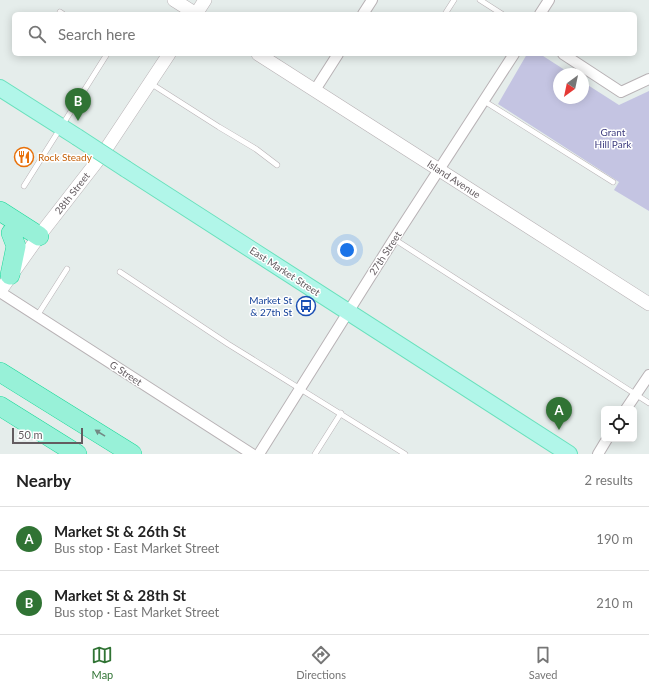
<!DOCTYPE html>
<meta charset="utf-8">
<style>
:root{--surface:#fff;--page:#f2f2f2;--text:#222;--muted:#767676;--line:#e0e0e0;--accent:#307334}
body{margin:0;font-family:Lato,sans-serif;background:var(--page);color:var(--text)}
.controls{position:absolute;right:12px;bottom:12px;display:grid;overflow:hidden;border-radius:6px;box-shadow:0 2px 10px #0003}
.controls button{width:36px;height:36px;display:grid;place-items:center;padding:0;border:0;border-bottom:1px solid var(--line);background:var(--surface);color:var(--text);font:20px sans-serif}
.compass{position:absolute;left:553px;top:68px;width:36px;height:36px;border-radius:50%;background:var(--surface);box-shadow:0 2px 10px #0003;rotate:213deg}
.scale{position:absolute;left:12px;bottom:10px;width:71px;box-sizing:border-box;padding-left:4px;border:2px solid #635c60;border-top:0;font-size:11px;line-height:14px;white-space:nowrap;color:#635c60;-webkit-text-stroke:3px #fff;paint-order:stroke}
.you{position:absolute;left:347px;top:250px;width:14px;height:14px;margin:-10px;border:3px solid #fff;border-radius:50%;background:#1a73e8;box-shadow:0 0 0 6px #1a73e833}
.badge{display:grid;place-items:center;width:26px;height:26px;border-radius:50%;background:var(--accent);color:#fff;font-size:13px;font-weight:700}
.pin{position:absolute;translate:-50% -33px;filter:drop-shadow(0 1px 2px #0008)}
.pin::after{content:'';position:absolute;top:21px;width:14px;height:12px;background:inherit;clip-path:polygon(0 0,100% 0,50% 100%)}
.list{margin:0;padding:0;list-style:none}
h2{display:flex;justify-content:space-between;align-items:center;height:52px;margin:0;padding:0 16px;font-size:17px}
h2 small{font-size:13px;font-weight:400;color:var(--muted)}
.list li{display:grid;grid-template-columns:26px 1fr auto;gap:12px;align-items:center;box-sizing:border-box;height:64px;padding:0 16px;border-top:1px solid var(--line)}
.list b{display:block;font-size:15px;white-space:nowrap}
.list p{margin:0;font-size:13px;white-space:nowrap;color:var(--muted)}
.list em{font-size:13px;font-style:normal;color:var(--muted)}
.icon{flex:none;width:22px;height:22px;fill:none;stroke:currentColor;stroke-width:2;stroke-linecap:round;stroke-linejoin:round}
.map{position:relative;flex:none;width:649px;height:454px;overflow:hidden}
.search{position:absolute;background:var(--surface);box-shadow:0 2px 10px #0003;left:12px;right:12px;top:12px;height:44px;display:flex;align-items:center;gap:10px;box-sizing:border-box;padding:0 14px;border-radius:6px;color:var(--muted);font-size:15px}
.sheet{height:180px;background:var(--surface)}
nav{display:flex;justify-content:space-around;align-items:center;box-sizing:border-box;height:56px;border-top:1px solid var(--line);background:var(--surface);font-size:11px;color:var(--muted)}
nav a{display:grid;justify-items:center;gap:2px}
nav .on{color:var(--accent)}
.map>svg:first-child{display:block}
.green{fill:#c4c4e2}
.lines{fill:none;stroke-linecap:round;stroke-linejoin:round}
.service-casing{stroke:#b8b2b5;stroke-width:6}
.minor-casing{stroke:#b8b2b5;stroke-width:12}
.tertiary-casing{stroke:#b8b2b5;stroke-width:14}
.primary-casing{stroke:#69e1bd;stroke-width:18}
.motorway-casing{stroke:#1ad898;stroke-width:20}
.service{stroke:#fff;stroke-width:5}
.minor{stroke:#fff;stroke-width:10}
.tertiary{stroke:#fff;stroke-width:13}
.primary{stroke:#b1f6e9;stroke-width:16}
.motorway{stroke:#98f1d8;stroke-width:19}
.primary-bridge-casing{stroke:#69e1bd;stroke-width:18;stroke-linecap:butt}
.primary-bridge{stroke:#b1f6e9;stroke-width:16}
.oneway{fill:#738984}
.labels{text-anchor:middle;stroke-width:3;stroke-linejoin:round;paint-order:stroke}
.park-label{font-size:10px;fill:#403f80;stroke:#fff}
.food-label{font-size:10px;fill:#c56008;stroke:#fff;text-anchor:start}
.street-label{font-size:10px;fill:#635c60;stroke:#fff}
.transit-label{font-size:10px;fill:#164399;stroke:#fff;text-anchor:end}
</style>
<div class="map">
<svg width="649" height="454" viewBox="0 0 649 454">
<rect width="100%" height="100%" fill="#e5edeb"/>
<!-- green -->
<path class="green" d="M 527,54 L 540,54 L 571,74 L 559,74 L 559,98 L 583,98 L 583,82 L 619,105 L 649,91 L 649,211 L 614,190 L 619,182 L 498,104 Z"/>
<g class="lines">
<defs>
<path id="service" d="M 480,0 L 502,14
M 60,12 L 63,14
M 445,14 L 454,0
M 150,83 L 219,127 L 256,149 L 277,165
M 484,101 L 613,182
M 24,186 L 107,54
M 394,239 L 649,403
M 120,272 L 228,344 L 405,454
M 37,316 L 67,269
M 315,454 L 341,413"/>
<path id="minor" d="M 363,14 L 372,0
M 540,14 L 549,0
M 563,54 L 621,92 L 649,79
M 315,90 L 338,54
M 0,292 L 252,454
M 626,409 L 649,375
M 259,454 L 394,239 L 514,54
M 598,454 L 607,439"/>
<path id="tertiary" d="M 174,0 L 196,14
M 196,14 L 205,0
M 258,54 L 649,304
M 0,291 L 39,236 L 102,155 L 169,54"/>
<path id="primary" d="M 0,88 L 77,137
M 126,169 L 569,454"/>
<path id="motorway" d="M 0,211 L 39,236
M 10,275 L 16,246 L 11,233
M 0,372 L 132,454
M 0,406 L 77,454"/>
</defs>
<!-- service casing -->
<use href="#service" class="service-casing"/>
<!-- minor casing -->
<use href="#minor" class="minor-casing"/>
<!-- tertiary casing -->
<use href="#tertiary" class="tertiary-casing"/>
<!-- primary casing -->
<use href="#primary" class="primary-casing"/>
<!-- motorway casing -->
<use href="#motorway" class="motorway-casing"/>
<!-- service -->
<use href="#service" class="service"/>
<!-- minor -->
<use href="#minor" class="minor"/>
<!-- tertiary -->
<use href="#tertiary" class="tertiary"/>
<!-- primary -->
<use href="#primary" class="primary"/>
<!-- motorway -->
<use href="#motorway" class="motorway"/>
<defs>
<path id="primary-bridge" d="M 77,137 L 126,169"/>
</defs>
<!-- primary-bridge casing -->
<use href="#primary-bridge" class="primary-bridge-casing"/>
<!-- primary-bridge -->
<use href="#primary-bridge" class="primary-bridge"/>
</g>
<!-- one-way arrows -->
<defs><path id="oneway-solid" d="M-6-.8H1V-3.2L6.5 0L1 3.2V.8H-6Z"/></defs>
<use class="oneway" href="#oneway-solid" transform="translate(100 433) rotate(-148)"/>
<!-- icons -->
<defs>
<symbol id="restaurant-ring" viewBox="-11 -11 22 22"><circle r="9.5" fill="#fff" stroke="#e8710a" stroke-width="1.5"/><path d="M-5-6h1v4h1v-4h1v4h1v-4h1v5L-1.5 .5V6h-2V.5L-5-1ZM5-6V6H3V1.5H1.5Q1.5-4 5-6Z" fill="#e8710a"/></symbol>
<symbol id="bus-ring" viewBox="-11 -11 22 22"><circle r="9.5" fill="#fff" stroke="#1a4fb4" stroke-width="1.5"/><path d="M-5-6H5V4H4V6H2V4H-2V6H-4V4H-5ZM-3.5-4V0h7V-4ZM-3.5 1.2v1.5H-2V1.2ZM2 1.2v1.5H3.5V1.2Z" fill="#1a4fb4"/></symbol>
</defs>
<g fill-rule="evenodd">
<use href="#restaurant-ring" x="13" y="146" width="22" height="22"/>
<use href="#bus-ring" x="295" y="295" width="22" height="22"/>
</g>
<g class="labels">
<!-- park labels -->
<g class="park-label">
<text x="613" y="136">Grant<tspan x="613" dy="12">Hill Park</tspan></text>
</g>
<!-- food labels -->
<g class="food-label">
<text x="38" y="161">Rock Steady</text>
</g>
<!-- street labels -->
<g class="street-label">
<text transform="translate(454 179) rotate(33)" y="4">Island Avenue</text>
<text transform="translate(72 193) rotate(-52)" y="4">28th Street</text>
<text transform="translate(385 253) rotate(-57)" y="4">27th Street</text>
<text transform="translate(285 271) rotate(33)" y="4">East Market Street</text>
<text transform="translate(126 373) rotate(33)" y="4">G Street</text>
</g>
<!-- transit labels -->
<g class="transit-label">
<text x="292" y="304">Market St<tspan x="292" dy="12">&amp; 27th St</tspan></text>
</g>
</g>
</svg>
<div class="controls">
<button><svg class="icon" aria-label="locate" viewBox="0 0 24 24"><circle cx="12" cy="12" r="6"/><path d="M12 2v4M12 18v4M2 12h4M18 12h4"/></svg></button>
</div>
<svg class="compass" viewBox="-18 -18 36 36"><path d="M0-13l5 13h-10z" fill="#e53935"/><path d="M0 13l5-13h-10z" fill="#767676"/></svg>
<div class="scale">50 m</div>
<div class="you"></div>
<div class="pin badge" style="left:559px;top:430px">A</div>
<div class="pin badge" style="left:78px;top:121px">B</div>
<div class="search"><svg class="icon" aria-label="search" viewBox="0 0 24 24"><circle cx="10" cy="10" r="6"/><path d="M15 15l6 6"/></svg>Search here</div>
</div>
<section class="sheet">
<h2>Nearby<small>2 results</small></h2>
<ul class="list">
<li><span class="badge">A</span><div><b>Market St &amp; 26th St</b><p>Bus stop · East Market Street</p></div><em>190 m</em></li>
<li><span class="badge">B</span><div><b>Market St &amp; 28th St</b><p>Bus stop · East Market Street</p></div><em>210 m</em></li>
</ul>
</section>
<nav>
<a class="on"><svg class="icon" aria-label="map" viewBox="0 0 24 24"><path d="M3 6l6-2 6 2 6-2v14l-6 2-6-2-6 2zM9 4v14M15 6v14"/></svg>Map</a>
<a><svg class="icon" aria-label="directions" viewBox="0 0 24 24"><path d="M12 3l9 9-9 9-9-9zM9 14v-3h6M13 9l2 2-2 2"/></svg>Directions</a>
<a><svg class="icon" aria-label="saved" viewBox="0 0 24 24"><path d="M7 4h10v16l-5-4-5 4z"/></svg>Saved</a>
</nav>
